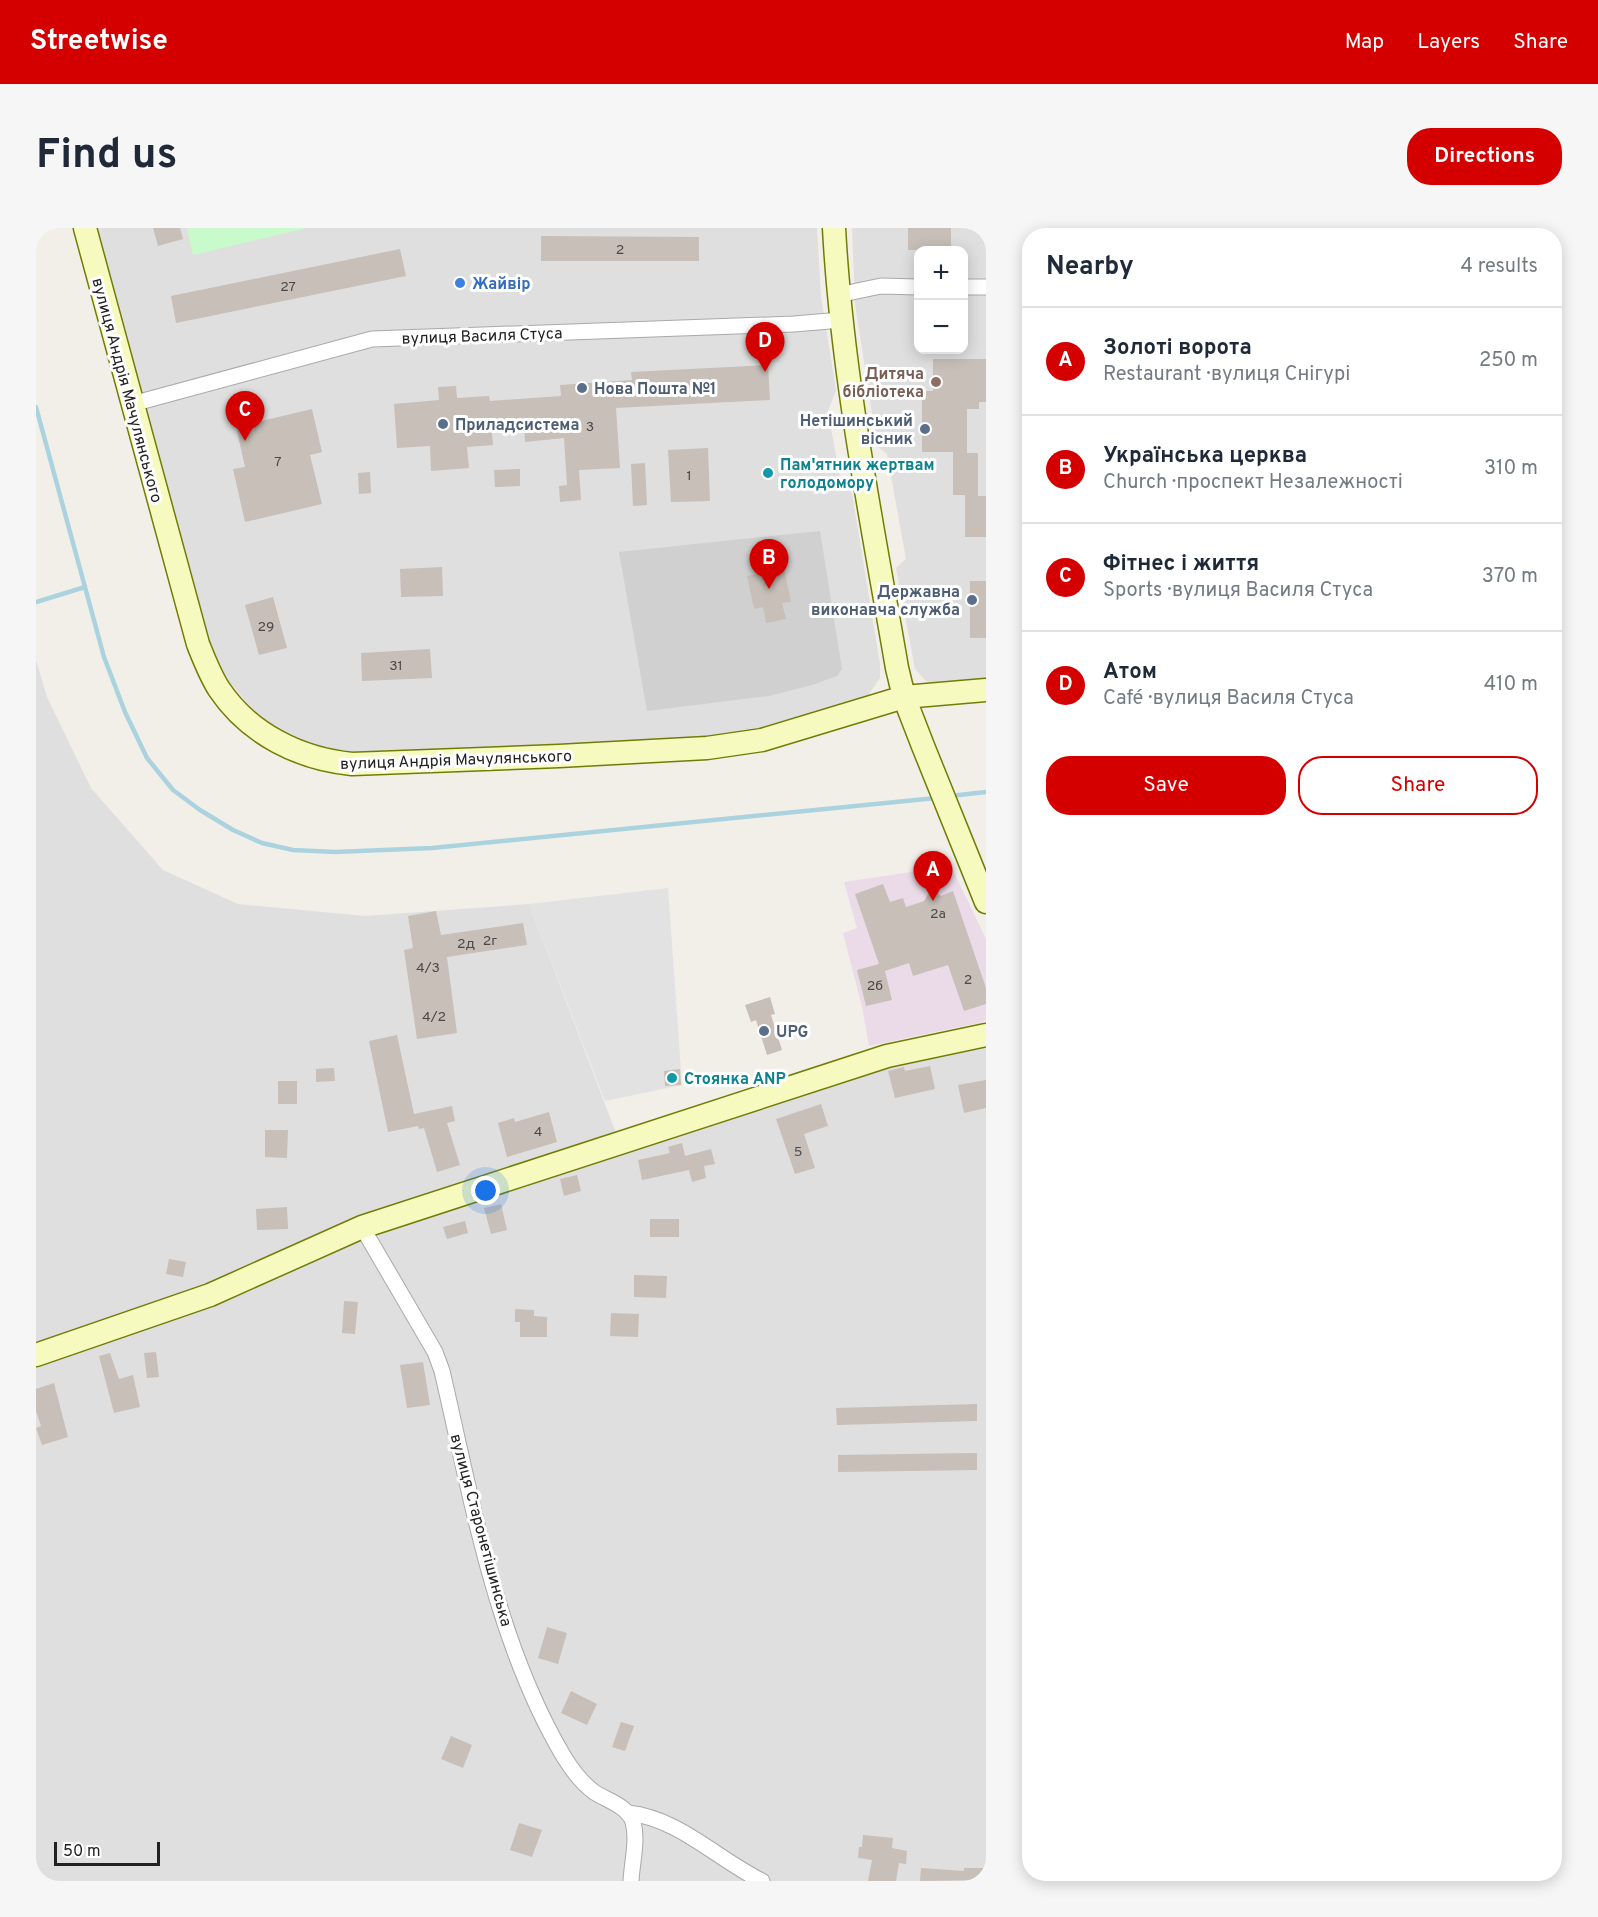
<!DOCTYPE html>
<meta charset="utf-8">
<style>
:root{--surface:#fff;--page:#f6f6f7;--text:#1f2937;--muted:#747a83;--line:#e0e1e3;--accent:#d40000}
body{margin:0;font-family:Overpass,sans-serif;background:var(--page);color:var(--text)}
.controls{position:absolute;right:18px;top:18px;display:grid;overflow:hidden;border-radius:12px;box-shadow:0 3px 15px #0003}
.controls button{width:54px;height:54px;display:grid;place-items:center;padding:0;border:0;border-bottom:2px solid var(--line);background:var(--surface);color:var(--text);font:30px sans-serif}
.scale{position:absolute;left:18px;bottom:15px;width:106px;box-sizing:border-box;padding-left:6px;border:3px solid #222;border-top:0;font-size:16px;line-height:21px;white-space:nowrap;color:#222;-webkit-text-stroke:4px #fff;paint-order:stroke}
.you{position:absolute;left:450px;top:963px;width:21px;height:21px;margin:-15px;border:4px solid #fff;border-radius:50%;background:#1a73e8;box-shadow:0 0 0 9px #1a73e833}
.badge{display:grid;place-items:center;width:39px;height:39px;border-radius:50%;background:var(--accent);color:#fff;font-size:20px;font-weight:700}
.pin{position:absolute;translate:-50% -50px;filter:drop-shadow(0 2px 3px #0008)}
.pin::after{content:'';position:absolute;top:32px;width:21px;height:18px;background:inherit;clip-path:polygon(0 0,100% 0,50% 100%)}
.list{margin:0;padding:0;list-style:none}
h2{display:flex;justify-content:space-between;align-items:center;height:78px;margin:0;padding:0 24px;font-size:26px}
h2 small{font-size:20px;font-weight:400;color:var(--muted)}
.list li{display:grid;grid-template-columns:39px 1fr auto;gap:18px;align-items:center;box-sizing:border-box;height:108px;padding:0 24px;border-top:2px solid var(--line)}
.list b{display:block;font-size:22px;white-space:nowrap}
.list p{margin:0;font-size:20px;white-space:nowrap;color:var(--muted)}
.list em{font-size:20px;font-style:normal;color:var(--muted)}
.actions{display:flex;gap:12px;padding:18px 24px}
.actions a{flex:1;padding:14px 0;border:2px solid var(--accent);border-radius:24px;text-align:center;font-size:21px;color:var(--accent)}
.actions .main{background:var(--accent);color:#fff}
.map{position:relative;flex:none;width:950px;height:1653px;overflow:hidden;border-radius:24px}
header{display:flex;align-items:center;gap:36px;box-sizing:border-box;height:84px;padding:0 30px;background:var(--accent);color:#fff}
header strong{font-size:28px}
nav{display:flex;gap:33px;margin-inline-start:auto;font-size:21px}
.intro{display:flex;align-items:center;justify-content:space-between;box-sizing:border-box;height:144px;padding:0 36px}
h1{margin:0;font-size:42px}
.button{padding:15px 27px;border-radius:24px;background:var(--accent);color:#fff;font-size:21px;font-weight:700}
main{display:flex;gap:36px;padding:0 36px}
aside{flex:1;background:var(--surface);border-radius:24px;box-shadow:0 3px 15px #0003}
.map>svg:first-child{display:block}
.residential{fill:#e0dfdf;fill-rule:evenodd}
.industrial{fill:#ebdbe8}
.religious{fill:#d0d0d0}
.park{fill:#c8facc}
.parking{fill:#e2e2e2}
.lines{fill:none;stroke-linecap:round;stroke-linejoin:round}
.stream{stroke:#aad3df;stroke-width:4.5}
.building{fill:#c7bfb8}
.street-casing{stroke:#a9a9a9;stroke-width:17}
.secondary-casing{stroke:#707d05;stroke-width:25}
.street{stroke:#fff;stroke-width:15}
.secondary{stroke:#f7fabf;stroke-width:22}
.shop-dot{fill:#3f7fe0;stroke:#fff;stroke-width:2}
.education-dot{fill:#8d6e63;stroke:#fff;stroke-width:2}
.service-dot{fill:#5c6f8a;stroke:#fff;stroke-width:2}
.culture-dot{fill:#0f9aa8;stroke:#fff;stroke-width:2}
.labels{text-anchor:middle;stroke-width:6;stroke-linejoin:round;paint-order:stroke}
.number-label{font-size:14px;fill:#4b4948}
.shop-label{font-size:16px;font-weight:bold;fill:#366cbe;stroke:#fff;text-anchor:start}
.street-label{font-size:16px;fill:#222;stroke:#fff}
.education-label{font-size:16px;font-weight:bold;fill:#785e54;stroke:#fff;text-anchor:end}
.service-label{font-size:16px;font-weight:bold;fill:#4e5e75;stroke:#fff;text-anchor:start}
.culture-label{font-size:16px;font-weight:bold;fill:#0d838f;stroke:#fff;text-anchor:start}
</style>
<header>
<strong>Streetwise</strong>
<nav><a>Map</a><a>Layers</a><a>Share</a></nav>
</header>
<div class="intro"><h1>Find us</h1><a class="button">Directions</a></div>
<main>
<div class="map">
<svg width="950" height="1653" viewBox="0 0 950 1653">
<rect width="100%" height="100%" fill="#f2efe9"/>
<!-- residential -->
<path class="residential" d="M 55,0 L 781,0 L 785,68 L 800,162 L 792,183 L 804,250 L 816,265 L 844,436 L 844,450 L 833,466 L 822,477 L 725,505 L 567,518 L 313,525 L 284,520 L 254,508 L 232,494 L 212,476 L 180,438 L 169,409 Z
M 816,0 L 950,0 L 950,455 L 902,457 L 890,453 L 879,441 L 860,340 L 870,331 L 851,226 L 841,218 L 819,76 ZM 882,22 L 927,22 L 927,122 L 882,122 Z
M 0,432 L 11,469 L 55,560 L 127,642 L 202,676 L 329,688 L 493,676 L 580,905 L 457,947 L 327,987 L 306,998 L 175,1057 L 0,1118 Z
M 938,819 L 950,819 L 950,1653 L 0,1653 L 0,1137 L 353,1001 L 566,933 L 673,896 L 846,840 Z"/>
<!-- industrial -->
<path class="industrial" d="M 915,638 L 950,711 L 950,792 L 943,795 L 833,818 L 826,779 L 807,705 L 821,700 L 808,654 Z"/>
<!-- religious -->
<path class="religious" d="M 784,303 L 806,441 L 801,448 L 776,457 L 733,468 L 611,483 L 583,324 Z"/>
<!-- park -->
<path class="park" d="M 151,0 L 271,0 L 157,27 Z"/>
<!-- parking -->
<path class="parking" d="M 632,660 L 646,857 L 569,873 L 493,676 Z"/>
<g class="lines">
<!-- stream -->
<path class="stream" d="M 0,179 L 68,429 L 89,484 L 111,530 L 137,562 L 164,582 L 197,602 L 226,615 L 257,622 L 299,624 L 396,620 L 900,570
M 0,374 L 49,359
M 914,568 L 950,564"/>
</g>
<!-- building -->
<path class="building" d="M 117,0 L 144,0 L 147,11 L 122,18 Z
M 872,0 L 915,0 L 915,22 L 872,22 Z
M 505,8 L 663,9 L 663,33 L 505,33 Z
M 364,21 L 370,48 L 140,95 L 135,68 Z
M 897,131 L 950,131 L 950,174 L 943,174 L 943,181 L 931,181 L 931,225 L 942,225 L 942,268 L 950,268 L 950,309 L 929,309 L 929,267 L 917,267 L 917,224 L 886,224 L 886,163 L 897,163 Z
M 732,137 L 734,172 L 580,180 L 584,240 L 543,242 L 545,272 L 524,274 L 523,258 L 531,257 L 528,210 L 489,214 L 488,193 L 455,196 L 457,217 L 431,219 L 433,240 L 395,243 L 394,218 L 361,220 L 358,176 L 403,172 L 402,159 L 420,158 L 421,170 L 453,168 L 454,173 L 525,168 L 524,157 L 596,152 L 595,144 Z
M 276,181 L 286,224 L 274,227 L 286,276 L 209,294 L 197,241 L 209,239 L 200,199 Z
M 672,220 L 674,273 L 635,274 L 632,222 Z
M 609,235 L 611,277 L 597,278 L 595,236 Z
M 484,241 L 484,258 L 459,259 L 458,242 Z
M 334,244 L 335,265 L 323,266 L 322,245 Z
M 733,334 L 738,342 L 748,340 L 755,374 L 746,375 L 750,391 L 730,395 L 727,379 L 718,381 L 711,348 L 720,346 L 723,336 Z
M 406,339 L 407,368 L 365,369 L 364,341 Z
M 934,353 L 950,353 L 950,410 L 934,410 Z
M 237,369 L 251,420 L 223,427 L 209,377 Z
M 394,421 L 396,450 L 326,453 L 325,425 Z
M 847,656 L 854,674 L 867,670 L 870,679 L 888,673 L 893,665 L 901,665 L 905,668 L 917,663 L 950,760 L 950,776 L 928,783 L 912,737 L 877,748 L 873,735 L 849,743 L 856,772 L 830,778 L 821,742 L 843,736 L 819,666 Z
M 400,683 L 405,707 L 487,695 L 491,717 L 411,729 L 421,805 L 381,811 L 368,722 L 377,720 L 372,688 Z
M 734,769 L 739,786 L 735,787 L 746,822 L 731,827 L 720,792 L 715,794 L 709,777 Z
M 361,807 L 378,886 L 416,878 L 419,893 L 411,895 L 424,937 L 401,944 L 388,900 L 383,901 L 382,898 L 352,904 L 333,813 Z
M 894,838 L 899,861 L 859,870 L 852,843 L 868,839 L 869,843 Z
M 298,840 L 299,853 L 280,854 L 280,841 Z
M 644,841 L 645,857 L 629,858 L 628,843 Z
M 950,852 L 950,880 L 928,885 L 922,857 Z
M 242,853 L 261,853 L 261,876 L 242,876 Z
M 785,876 L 792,898 L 768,906 L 779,940 L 759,946 L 740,891 Z
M 513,884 L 521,914 L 471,929 L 462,895 L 478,890 L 479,894 Z
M 229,902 L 252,902 L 251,930 L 229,929 Z
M 646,915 L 649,928 L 675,921 L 679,936 L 668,938 L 670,950 L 656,954 L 653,942 L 606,952 L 602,932 L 634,925 L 632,919 Z
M 541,947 L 545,963 L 528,968 L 524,951 Z
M 465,976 L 471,1002 L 455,1006 L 448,980 Z
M 251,979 L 252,1001 L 221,1002 L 220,981 Z
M 614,991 L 643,991 L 643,1009 L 614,1009 Z
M 429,993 L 432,1005 L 411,1011 L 407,999 Z
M 133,1031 L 150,1034 L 147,1049 L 130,1046 Z
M 598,1047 L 631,1048 L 630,1070 L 598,1069 Z
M 308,1073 L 322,1074 L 319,1106 L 306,1105 Z
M 479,1081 L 498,1082 L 498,1088 L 511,1089 L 511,1109 L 484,1109 L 484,1094 L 479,1094 Z
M 575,1085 L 603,1086 L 602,1109 L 574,1108 Z
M 120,1124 L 123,1149 L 111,1150 L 108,1125 Z
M 74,1125 L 83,1151 L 97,1147 L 104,1179 L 78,1185 L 63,1128 Z
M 387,1134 L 394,1177 L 371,1180 L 364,1137 Z
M 18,1155 L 32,1209 L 6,1217 L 0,1200 L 5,1198 L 0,1183 L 0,1161 Z
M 941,1176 L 941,1193 L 801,1197 L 800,1180 Z
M 941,1225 L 941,1242 L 802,1244 L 802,1227 Z
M 511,1399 L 531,1405 L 522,1436 L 502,1430 Z
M 535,1463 L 561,1476 L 551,1497 L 525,1485 Z
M 585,1494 L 598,1498 L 589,1523 L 576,1519 Z
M 415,1508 L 436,1517 L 427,1540 L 405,1531 Z
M 483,1595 L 506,1602 L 496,1629 L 474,1622 Z
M 827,1607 L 857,1610 L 856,1620 L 871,1623 L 870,1636 L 863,1635 L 860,1653 L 832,1653 L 836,1632 L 822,1630 L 823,1619 L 826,1619 Z
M 885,1640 L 928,1643 L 928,1640 L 950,1640 L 950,1652 L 884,1653 Z"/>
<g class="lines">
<defs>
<path id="street" d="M 927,59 L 950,59
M 802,67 L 845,58 L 882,59
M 96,176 L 336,111 L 758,96 L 805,92
M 326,999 L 399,1124 L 406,1143 C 436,1272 460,1415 528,1529 C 536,1542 546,1555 558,1564 C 570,1572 592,1578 597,1594 C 602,1612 596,1634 595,1653
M 592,1585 C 643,1590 682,1632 726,1653"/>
<path id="secondary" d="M 49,0 L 162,416 C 168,431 174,447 183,461 C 213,506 264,531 316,536 L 523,528 L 671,520 L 726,512 L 868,469 L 950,462
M 798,0 C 806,148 836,294 861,440 L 868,469 L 887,518 L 950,674
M 0,1127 L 174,1067 L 326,999 L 851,828 L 950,807"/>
</defs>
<!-- street casing -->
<use href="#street" class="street-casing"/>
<!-- secondary casing -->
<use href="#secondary" class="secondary-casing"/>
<!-- street -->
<use href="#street" class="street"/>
<!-- secondary -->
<use href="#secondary" class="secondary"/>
</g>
<!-- markers -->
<circle class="shop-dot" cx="424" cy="55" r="6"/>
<circle class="education-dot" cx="900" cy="154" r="6"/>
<g class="service-dot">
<circle cx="546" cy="160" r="6"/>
<circle cx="407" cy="196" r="6"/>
<circle cx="889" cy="201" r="6"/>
<circle cx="936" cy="372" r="6"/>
<circle cx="728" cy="803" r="6"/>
</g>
<g class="culture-dot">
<circle cx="732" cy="245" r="6"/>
<circle cx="636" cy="850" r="6"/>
</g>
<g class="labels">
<!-- number labels -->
<g class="number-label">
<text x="584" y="26">2</text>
<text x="252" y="63">27</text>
<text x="554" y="203">3</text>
<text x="242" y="238">7</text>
<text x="653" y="252">1</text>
<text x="230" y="403">29</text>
<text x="360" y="442">31</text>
<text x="902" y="690">2а</text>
<text x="454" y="717">2г</text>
<text x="430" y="720">2д</text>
<text x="392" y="744">4/3</text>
<text x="932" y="756">2</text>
<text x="839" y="762">2б</text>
<text x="398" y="793">4/2</text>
<text x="502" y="908">4</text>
<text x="762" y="928">5</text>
</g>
<!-- shop labels -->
<g class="shop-label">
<text x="436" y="61">Жайвір</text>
</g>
<!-- street labels -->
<g class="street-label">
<text transform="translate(446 107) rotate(-2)" y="6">вулиця Василя Стуса</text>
<text transform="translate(92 162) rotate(75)" y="6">вулиця Андрія Мачулянського</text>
<text transform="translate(420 531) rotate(-2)" y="6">вулиця Андрія Мачулянського</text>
<text transform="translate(446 1302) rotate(75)" y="6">вулиця Старонетішинська</text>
</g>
<!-- education labels -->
<g class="education-label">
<text x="888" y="151">Дитяча<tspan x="888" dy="18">бібліотека</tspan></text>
</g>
<!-- service labels -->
<g class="service-label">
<text x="558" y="166">Нова Пошта №1</text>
<text x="877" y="198" text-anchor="end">Нетішинський<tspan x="877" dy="18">вісник</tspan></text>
<text x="419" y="202">Приладсистема</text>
<text x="924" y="369" text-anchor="end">Державна<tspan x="924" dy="18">виконавча служба</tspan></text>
<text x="740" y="809">UPG</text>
</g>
<!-- culture labels -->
<g class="culture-label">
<text x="744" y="242">Пам'ятник жертвам<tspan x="744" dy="18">голодомору</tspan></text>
<text x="648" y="856">Стоянка ANP</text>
</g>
</g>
</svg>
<div class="controls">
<button>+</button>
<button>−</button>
</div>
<div class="scale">50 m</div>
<div class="you"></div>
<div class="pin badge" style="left:897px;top:673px">A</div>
<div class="pin badge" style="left:733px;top:361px">B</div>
<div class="pin badge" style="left:209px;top:213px">C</div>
<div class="pin badge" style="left:729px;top:144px">D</div>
</div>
<aside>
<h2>Nearby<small>4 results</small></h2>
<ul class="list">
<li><span class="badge">A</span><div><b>Золоті ворота</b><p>Restaurant · вулиця Снігурі</p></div><em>250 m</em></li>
<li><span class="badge">B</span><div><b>Українська церква</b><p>Church · проспект Незалежності</p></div><em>310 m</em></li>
<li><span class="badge">C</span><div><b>Фітнес і життя</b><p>Sports · вулиця Василя Стуса</p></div><em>370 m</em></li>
<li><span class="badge">D</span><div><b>Атом</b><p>Café · вулиця Василя Стуса</p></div><em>410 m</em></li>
</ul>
<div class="actions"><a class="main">Save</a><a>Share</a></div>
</aside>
</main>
